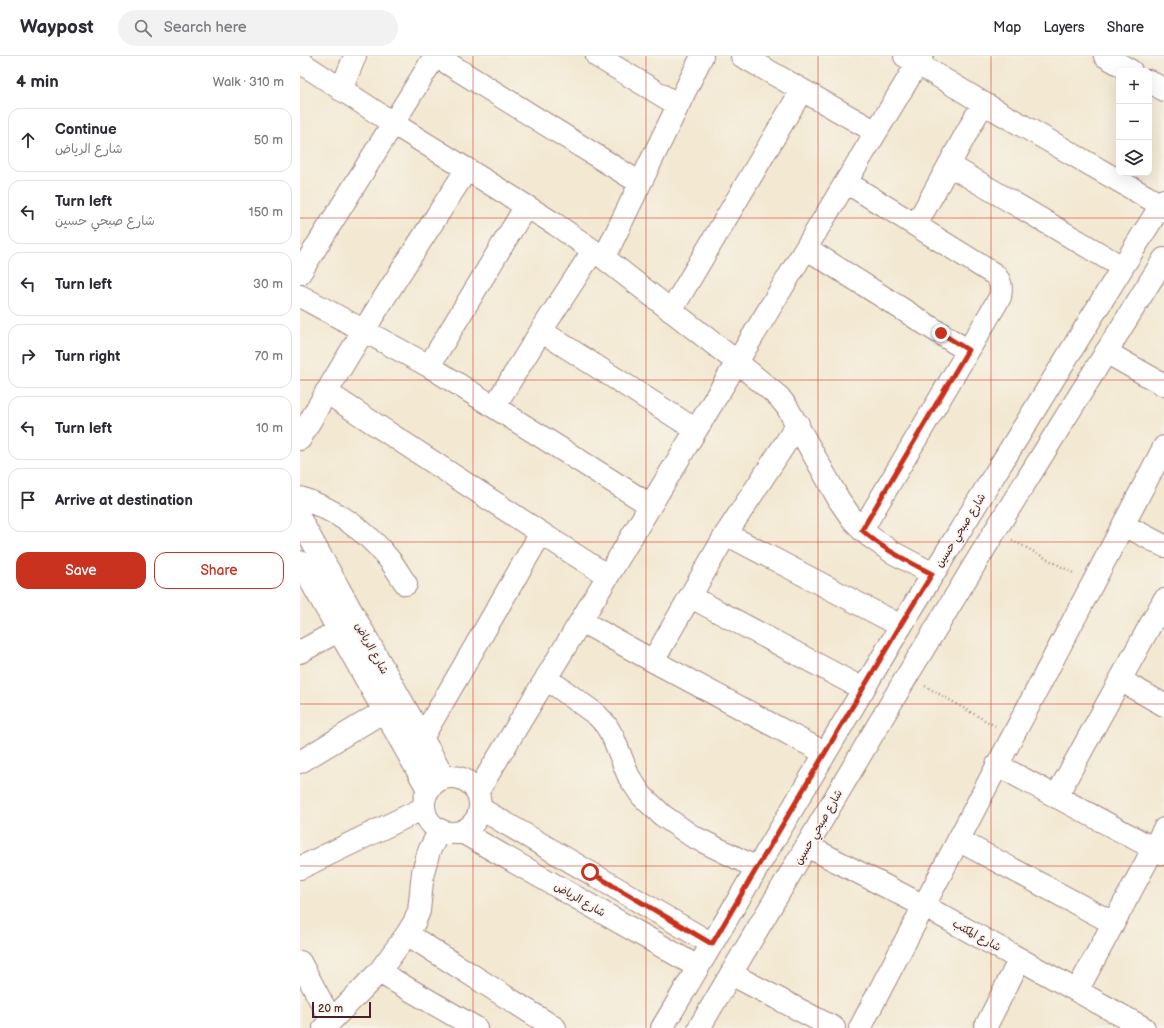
<!DOCTYPE html>
<meta charset="utf-8">
<style>
:root{--surface:#fff;--page:#f2f2f3;--text:#2b2b33;--muted:#7c7c81;--line:#e1e1e2;--accent:#c8321e}
body{margin:0;font-family:"Balsamiq Sans","Playpen Sans Arabic",sans-serif;background:var(--page);color:var(--text)}
.controls{position:absolute;right:12px;top:12px;display:grid;overflow:hidden;border-radius:8px;box-shadow:0 4px 16px #0002}
.controls button{width:36px;height:36px;display:grid;place-items:center;padding:0;border:0;border-bottom:1px solid var(--line);background:var(--surface);color:var(--text);font:20px sans-serif}
.scale{position:absolute;left:12px;bottom:10px;width:59px;box-sizing:border-box;padding-left:4px;border:2px solid #4a1f2b;border-top:0;font-size:11px;line-height:14px;white-space:nowrap;color:#4a1f2b;-webkit-text-stroke:3px #f7f3e8;paint-order:stroke}
.stop{position:absolute;width:12px;height:12px;margin:-9px;border:3px solid #c8321e;border-radius:50%;background:#fff}
.stop.end{background:#c8321e;border-color:#fff;box-shadow:0 1px 4px #0008}
.list{margin:0;padding:0;list-style:none}
h2{display:flex;justify-content:space-between;align-items:center;height:52px;margin:0;padding:0 16px;font-size:17px}
h2 small{font-size:13px;font-weight:400;color:var(--muted)}
.list li{display:grid;grid-template-columns:26px 1fr auto;gap:12px;align-items:center;box-sizing:border-box;height:64px;margin:0 8px 8px;padding:0 8px;border:1px solid var(--line);border-radius:12px}
.list b{display:block;font-size:15px;white-space:nowrap}
.list p{margin:0;font-size:13px;white-space:nowrap;color:var(--muted)}
.list em{font-size:13px;font-style:normal;color:var(--muted)}
.actions{display:flex;gap:8px;padding:12px 16px}
.actions a{flex:1;padding:9px 0;border:1px solid var(--accent);border-radius:12px;text-align:center;font-size:14px;color:var(--accent)}
.actions .main{background:var(--accent);color:#fff}
.icon{flex:none;width:22px;height:22px;fill:none;stroke:currentColor;stroke-width:2;stroke-linecap:round;stroke-linejoin:round}
.map{position:relative;flex:none;width:864px;height:972px;overflow:hidden}
header{display:flex;align-items:center;gap:24px;box-sizing:border-box;height:56px;padding:0 20px;background:var(--surface);border-bottom:1px solid var(--line)}
header strong{font-size:19px}
nav{display:flex;gap:22px;margin-inline-start:auto;font-size:14px}
.search{width:280px;height:36px;background:var(--page);display:flex;align-items:center;gap:10px;box-sizing:border-box;padding:0 14px;border-radius:22px;color:var(--muted);font-size:15px}
main{display:flex}
aside{flex:1;background:var(--surface)}
.map>svg:first-child{display:block}
.lines{fill:none;stroke-linecap:round;stroke-linejoin:round}
.minor-casing{stroke:#9e847e;stroke-width:24}
.tertiary-casing{stroke:#9e847e;stroke-width:24}
.path{stroke:#9e847e;stroke-width:2.5;stroke-dasharray:1 3;stroke-linecap:butt}
.minor{stroke:#fff;stroke-width:22}
.tertiary{stroke:#fff;stroke-width:22}
.route{stroke:#c8321e;stroke-width:5}
.grid{fill:none;stroke:#c8321e;stroke-width:1;stroke-opacity:0.55}
.labels{text-anchor:middle;stroke-width:3;stroke-linejoin:round;paint-order:stroke}
.street-label{font-size:11px;fill:#4a1f2b;stroke:#f7f3e8}
</style>
<header>
<strong>Waypost</strong>
<div class="search"><svg class="icon" aria-label="search" viewBox="0 0 24 24"><circle cx="10" cy="10" r="6"/><path d="M15 15l6 6"/></svg>Search here</div>
<nav><a>Map</a><a>Layers</a><a>Share</a></nav>
</header>
<main>
<aside>
<h2>4 min<small>Walk · 310 m</small></h2>
<ul class="list">
<li><svg class="icon" aria-label="ahead" viewBox="0 0 24 24"><path d="M12 20V5M6 11l6-6 6 6"/></svg><div><b>Continue</b><p>شارع الرياض</p></div><em>50 m</em></li>
<li><svg class="icon" aria-label="left" viewBox="0 0 24 24"><path d="M17 20v-9H6M10 6l-5 5 5 5"/></svg><div><b>Turn left</b><p>شارع صبحي حسين</p></div><em>150 m</em></li>
<li><svg class="icon" aria-label="left" viewBox="0 0 24 24"><path d="M17 20v-9H6M10 6l-5 5 5 5"/></svg><div><b>Turn left</b></div><em>30 m</em></li>
<li><svg class="icon" aria-label="right" viewBox="0 0 24 24"><path d="M7 20v-9h11M14 6l5 5-5 5"/></svg><div><b>Turn right</b></div><em>70 m</em></li>
<li><svg class="icon" aria-label="left" viewBox="0 0 24 24"><path d="M17 20v-9H6M10 6l-5 5 5 5"/></svg><div><b>Turn left</b></div><em>10 m</em></li>
<li><svg class="icon" aria-label="arrive" viewBox="0 0 24 24"><path d="M6 21V4h12l-3 4 3 4H6"/></svg><div><b>Arrive at destination</b></div></li>
</ul>
<div class="actions"><a class="main">Save</a><a>Share</a></div>
</aside>
<div class="map">
<svg width="864" height="972" viewBox="0 0 864 972">
<rect width="100%" height="100%" fill="#f7f3e8"/>
<filter id="ink" filterUnits="userSpaceOnUse"><feTurbulence type="fractalNoise" baseFrequency=".025" numOctaves="2"/><feDisplacementMap in="SourceGraphic" scale="8" xChannelSelector="R" yChannelSelector="G"/><feConvolveMatrix kernelMatrix="1 2 1 2 8 2 1 2 1" color-interpolation-filters="sRGB"/></filter>
<filter id="wash" filterUnits="userSpaceOnUse"><feTurbulence type="fractalNoise" baseFrequency=".012" numOctaves="4" result="noise"/><feDisplacementMap in="SourceGraphic" scale="16" xChannelSelector="R" yChannelSelector="G"/><feGaussianBlur stdDeviation="0.9" result="paint"/><feColorMatrix in="noise" values="0 0 0 0 0 0 0 0 0 0 0 0 0 0 0 0 0 1.4 0 .05"/><feComposite in="paint" operator="in"/></filter>
<g filter="url(#wash)">
<rect width="100%" height="100%" fill="#f3e8d1"/>
</g>
<g filter="url(#ink)">
<g class="lines">
<defs>
<path id="minor" d="M 136,0 L 340,127
M 297,0 L 378,49
M 442,0 L 576,76
M 605,0 L 683,47 L 861,149
M 805,0 L 831,15
M 0,6 L 94,68 L 255,168 L 304,202 L 437,306 L 479,341 L 487,351 L 539,444 L 553,464 L 569,480 L 592,496 L 633,518
M 849,25 L 864,34
M 41,34 L 55,0
M 649,109 L 822,211
M 546,126 L 694,218 C 701,225 702,231 700,241 L 562,474
M 616,169 L 683,47
M 506,192 L 668,295
M 304,202 L 402,0
M 0,217 L 135,0
M 0,240 L 129,310 L 350,449
M 371,255 L 502,34
M 241,275 L 396,374
M 806,296 L 864,329
M 129,310 L 226,150
M 26,336 L 241,477 L 308,520
M 194,351 L 241,275 L 293,195
M 0,383 C 51,290 110,202 167,113
M 0,442 C 34,453 66,474 88,502 C 95,510 100,520 106,528
M 0,463 L 144,721
M 824,469 L 864,490
M 426,478 L 601,570
M 0,506 L 128,733
M 391,541 L 563,633
M 281,565 L 353,605 L 525,697
M 0,596 L 52,567
M 353,605 L 426,478 L 498,368
M 246,622 L 297,659 L 306,669 L 313,681 L 329,721 L 342,740 L 362,759 L 392,780 L 457,812
M 820,624 L 864,649
M 122,682 L 241,477
M 0,706 L 84,655
M 697,709 L 864,798
M124 749a28 28 0 1 1 56 0a28 28 0 1 1-56 0Z
M 178,735 L 622,0
M 756,741 L 864,544
M 181,753 L 412,888
M 162,776 L 398,911
M 658,784 L 813,867
M 507,790 L 624,850 L 844,972
M 0,812 L 124,752
M 107,878 L 255,972
M 0,906 L 31,964
M 79,916 L 176,972
M 431,918 L 534,972
M 777,935 L 864,773
M 24,972 L 79,916 L 107,878 L 115,865 L 119,855 L 123,816 L 129,795 L 140,774
M 560,972 L 864,391
M 685,972 L 720,903"/>
<path id="tertiary" d="M 362,972 L 601,570 L 864,144
M 399,972 L 607,620 L 695,475 L 864,203"/>
</defs>
<!-- minor casing -->
<use href="#minor" class="minor-casing"/>
<!-- tertiary casing -->
<use href="#tertiary" class="tertiary-casing"/>
<!-- path -->
<path class="path" d="M 712,484 L 775,518
M 625,630 L 695,670"/>
<!-- minor -->
<use href="#minor" class="minor"/>
<!-- tertiary -->
<use href="#tertiary" class="tertiary"/>
</g>
</g>
<g class="lines" filter="url(#ink)">
<!-- route -->
<path class="route" d="M 290,816 L 412,888 L 600,570 L 632,518 C 608,505 582,493 562,474 L 668,294 L 641,277"/>
</g>
<!-- grid -->
<path class="grid" d="M 173,0 L 173,972M 346,0 L 346,972M 518,0 L 518,972M 691,0 L 691,972M 0,162 L 864,162M 0,324 L 864,324M 0,486 L 864,486M 0,648 L 864,648M 0,810 L 864,810"/>
<g class="labels">
<!-- street labels -->
<g class="street-label">
<text transform="translate(660 474) rotate(-58)" y="4">شارع صبحي حسين</text>
<text transform="translate(72 592) rotate(61)" y="4">شارع الرياض</text>
<text transform="translate(518 771) rotate(-60)" y="4">شارع صبحي حسين</text>
<text transform="translate(280 843) rotate(30)" y="4">شارع الرياض</text>
<text transform="translate(677 879) rotate(29)" y="4">شارع المكتب</text>
</g>
</g>
</svg>
<div class="controls">
<button>+</button>
<button>−</button>
<button><svg class="icon" aria-label="layers" viewBox="0 0 24 24"><path d="M12 4l9 5-9 5-9-5zM3 14l9 5 9-5"/></svg></button>
</div>
<div class="scale">20 m</div>
<div class="stop" style="left:290px;top:816px"></div>
<div class="stop end" style="left:641px;top:277px"></div>
</div>
</main>
